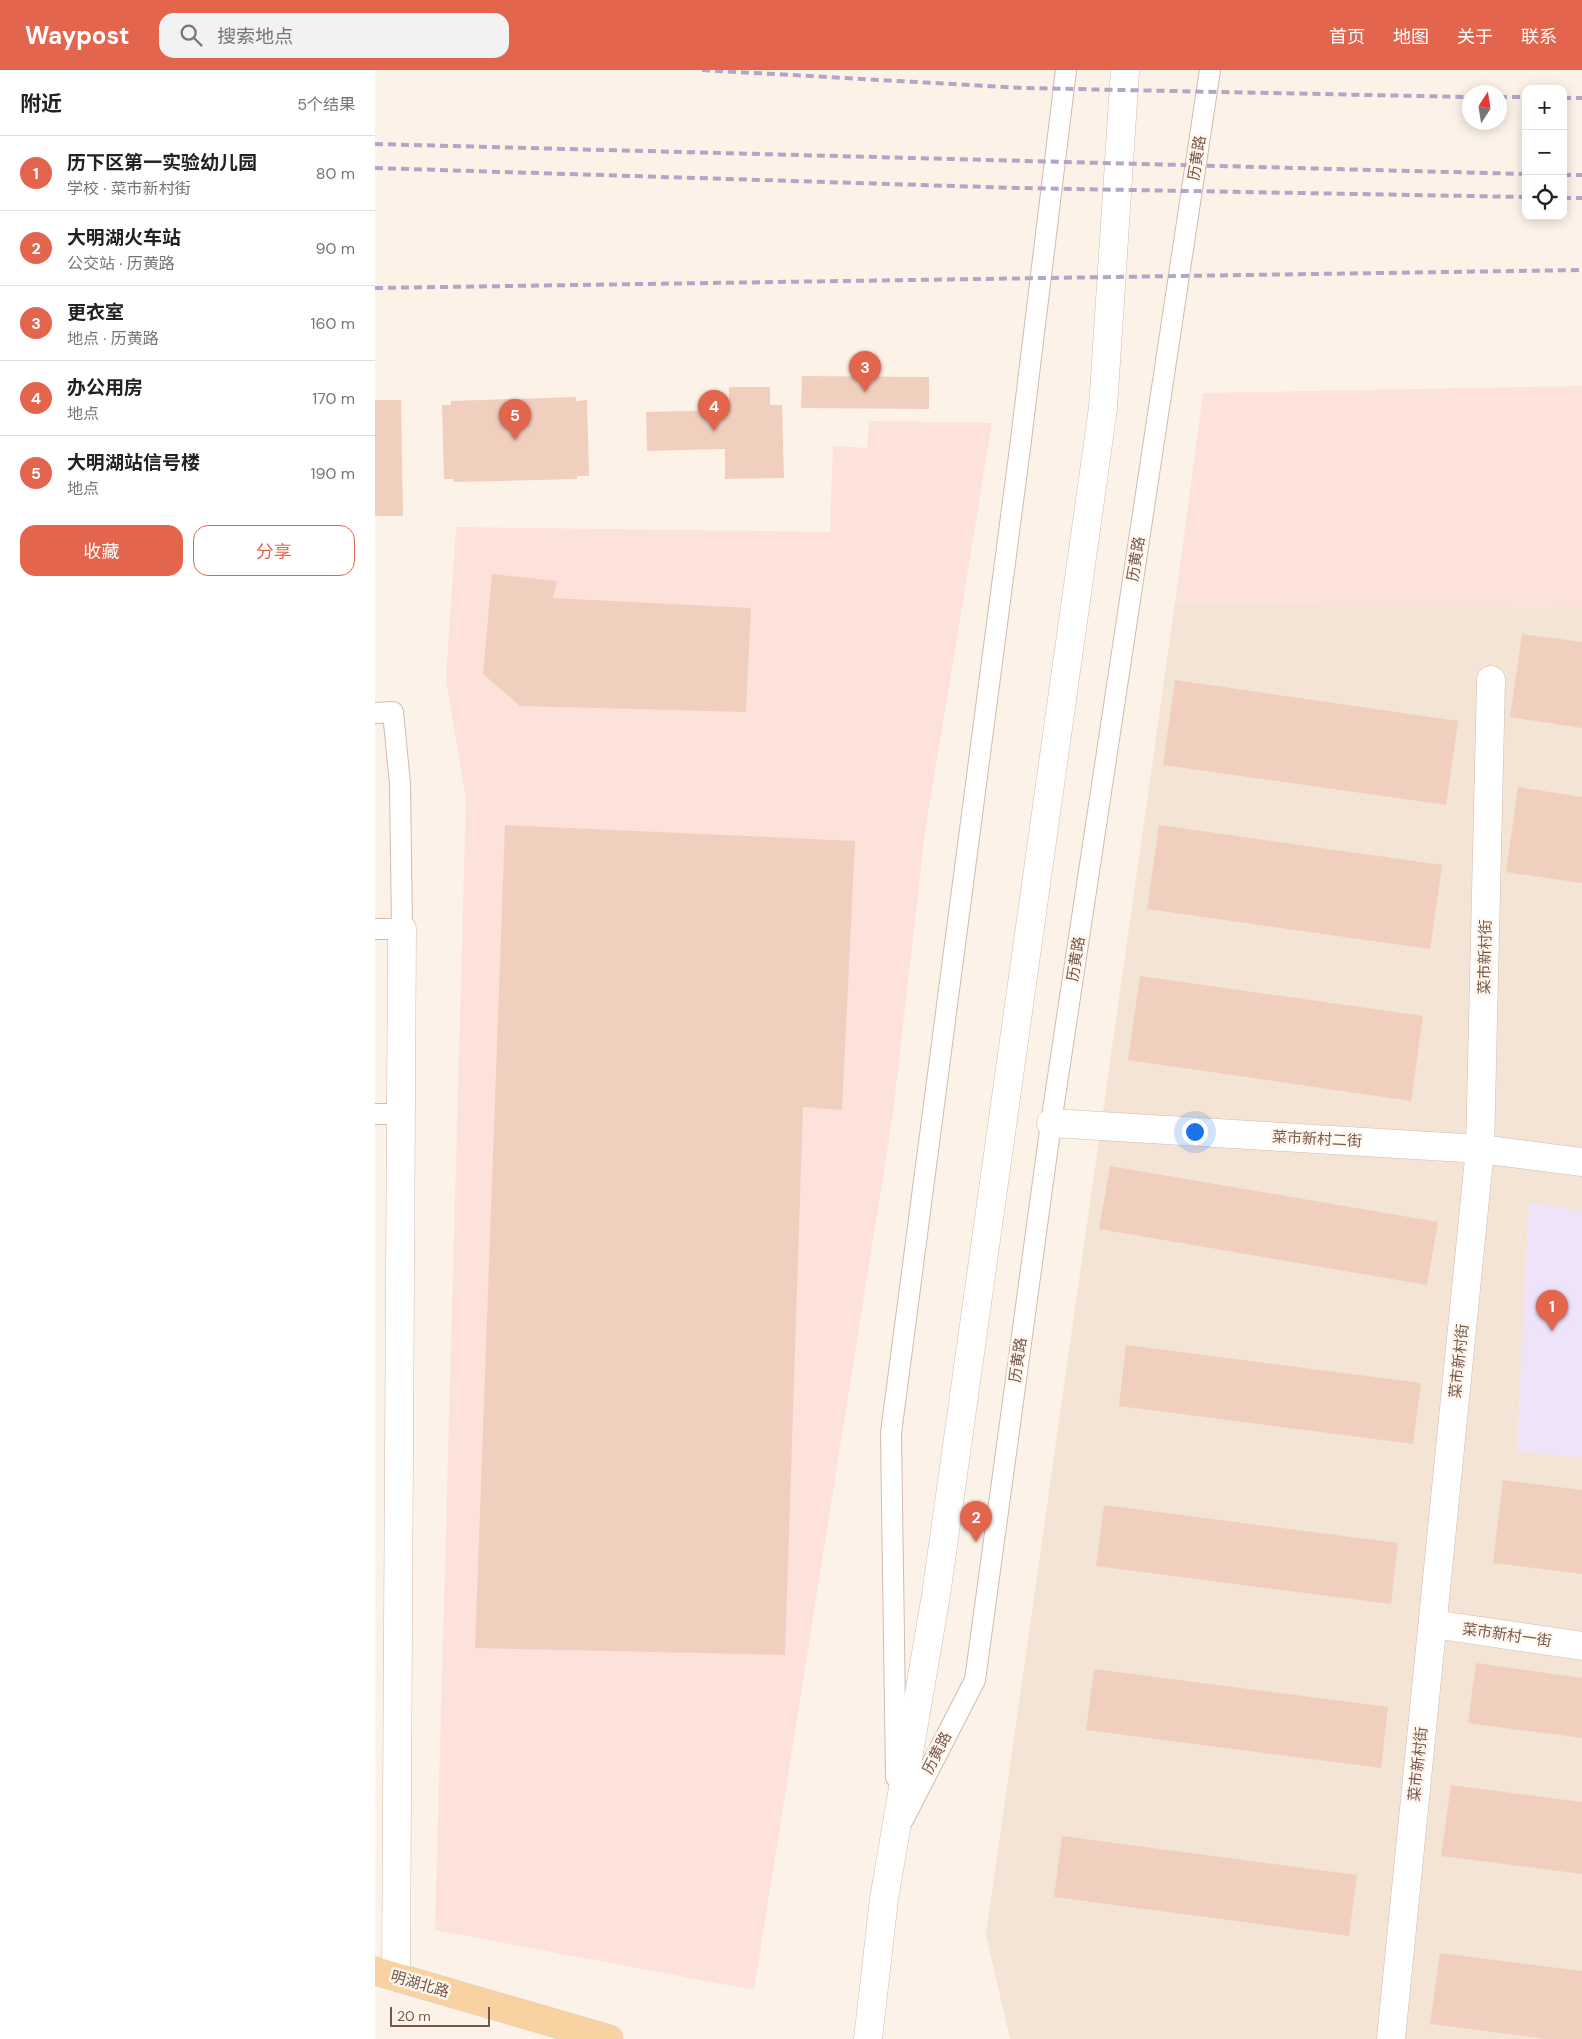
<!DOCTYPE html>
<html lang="zh">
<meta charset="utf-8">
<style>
:root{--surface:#fff;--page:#f2f2f2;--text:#222;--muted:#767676;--line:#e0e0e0;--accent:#e3654e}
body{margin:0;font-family:"DM Sans","Noto Sans SC",sans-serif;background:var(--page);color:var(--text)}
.controls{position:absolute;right:15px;top:15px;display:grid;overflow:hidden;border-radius:10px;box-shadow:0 2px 12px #0003}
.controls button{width:45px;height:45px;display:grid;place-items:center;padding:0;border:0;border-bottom:1px solid var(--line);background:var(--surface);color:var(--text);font:25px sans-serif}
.compass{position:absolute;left:1087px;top:15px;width:45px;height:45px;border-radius:50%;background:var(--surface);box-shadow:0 2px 12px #0003;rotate:12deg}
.scale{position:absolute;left:15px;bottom:12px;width:100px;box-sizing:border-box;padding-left:5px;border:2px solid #76574b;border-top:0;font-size:14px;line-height:18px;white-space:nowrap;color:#76574b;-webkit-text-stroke:4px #fff7ed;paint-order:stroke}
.you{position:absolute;left:819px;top:1061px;width:18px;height:18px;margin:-12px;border:4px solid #fff;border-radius:50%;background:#1a73e8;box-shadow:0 0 0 8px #1a73e833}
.badge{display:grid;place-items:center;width:32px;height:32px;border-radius:50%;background:var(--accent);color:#fff;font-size:16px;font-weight:700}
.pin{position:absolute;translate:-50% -41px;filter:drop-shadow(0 1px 2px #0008)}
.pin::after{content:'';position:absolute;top:26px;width:18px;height:15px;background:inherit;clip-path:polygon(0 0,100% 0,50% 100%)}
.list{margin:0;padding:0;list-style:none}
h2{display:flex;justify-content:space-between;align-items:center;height:65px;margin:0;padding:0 20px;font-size:21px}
h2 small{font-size:16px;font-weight:400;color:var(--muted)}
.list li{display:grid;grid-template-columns:32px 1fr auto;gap:15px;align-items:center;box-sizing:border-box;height:75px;padding:0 20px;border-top:1px solid var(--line)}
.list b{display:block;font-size:19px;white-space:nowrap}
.list p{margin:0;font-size:16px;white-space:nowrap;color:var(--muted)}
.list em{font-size:16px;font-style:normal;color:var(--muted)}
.actions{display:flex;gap:10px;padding:15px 20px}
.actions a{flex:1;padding:11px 0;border:1px solid var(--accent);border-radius:15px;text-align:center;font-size:18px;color:var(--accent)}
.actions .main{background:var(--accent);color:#fff}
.icon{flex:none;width:28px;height:28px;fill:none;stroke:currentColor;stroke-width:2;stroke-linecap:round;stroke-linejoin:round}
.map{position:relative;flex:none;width:1207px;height:1969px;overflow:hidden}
header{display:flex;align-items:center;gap:30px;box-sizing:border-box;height:70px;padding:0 25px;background:var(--accent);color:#fff}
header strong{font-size:24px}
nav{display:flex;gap:28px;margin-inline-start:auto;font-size:18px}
.search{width:350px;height:45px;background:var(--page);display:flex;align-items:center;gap:12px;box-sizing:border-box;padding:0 18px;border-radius:15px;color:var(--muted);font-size:19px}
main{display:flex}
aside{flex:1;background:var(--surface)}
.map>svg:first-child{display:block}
.residential{fill:#f4e4d5}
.commercial{fill:#fce2db}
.education{fill:#efe3f9}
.building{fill:#f1cfbf}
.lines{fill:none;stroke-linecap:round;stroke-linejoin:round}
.service-casing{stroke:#d0bbaf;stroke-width:22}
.minor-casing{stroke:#d0bbaf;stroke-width:29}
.tertiary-casing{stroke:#d0bbaf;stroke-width:29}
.primary-casing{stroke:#d9d0cd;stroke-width:29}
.service{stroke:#fff;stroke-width:20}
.minor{stroke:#fff;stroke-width:28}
.tertiary{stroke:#fff;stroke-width:28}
.primary{stroke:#f9d2a1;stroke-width:28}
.rail{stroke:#b4a5c6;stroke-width:4;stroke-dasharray:8 5;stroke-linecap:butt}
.labels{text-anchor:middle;stroke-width:5;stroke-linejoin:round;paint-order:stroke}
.street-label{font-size:15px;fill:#76574b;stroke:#fff7ed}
</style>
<header>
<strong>Waypost</strong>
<div class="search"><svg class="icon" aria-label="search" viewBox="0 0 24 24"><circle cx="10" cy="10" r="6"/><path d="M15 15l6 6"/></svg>搜索地点</div>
<nav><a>首页</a><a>地图</a><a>关于</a><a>联系</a></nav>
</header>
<main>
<aside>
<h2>附近<small>5个结果</small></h2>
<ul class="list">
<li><span class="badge">1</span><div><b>历下区第一实验幼儿园</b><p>学校 · 菜市新村街</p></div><em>80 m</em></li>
<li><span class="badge">2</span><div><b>大明湖火车站</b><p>公交站 · 历黄路</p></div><em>90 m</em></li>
<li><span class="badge">3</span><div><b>更衣室</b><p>地点 · 历黄路</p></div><em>160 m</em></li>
<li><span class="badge">4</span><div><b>办公用房</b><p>地点</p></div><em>170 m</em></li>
<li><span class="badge">5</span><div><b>大明湖站信号楼</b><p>地点</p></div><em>190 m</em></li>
</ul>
<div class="actions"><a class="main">收藏</a><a>分享</a></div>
</aside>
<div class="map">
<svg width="1207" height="1969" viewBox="0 0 1207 1969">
<rect width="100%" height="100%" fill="#fcf2e7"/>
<!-- residential -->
<path class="residential" d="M 800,534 L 1207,537 L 1207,1141 L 1154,1134 L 1142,1381 L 1207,1387 L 1207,1969 L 635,1969 L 611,1865 Z"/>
<!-- commercial -->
<path class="commercial" d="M 1207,316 L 1207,537 L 800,534 L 828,323 Z
M 494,351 L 617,353 L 550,762 L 518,1043 L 379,1920 L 60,1860 L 91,729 L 71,609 L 81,457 L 455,462 L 458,376 L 492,378 Z"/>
<!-- education -->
<path class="education" d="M 1154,1133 L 1207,1141 L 1207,1388 L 1142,1381 Z"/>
<!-- building -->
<path class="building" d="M 427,306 L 554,307 L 554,339 L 426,338 Z
M 354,317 L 395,317 L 395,335 L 407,335 L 409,408 L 350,409 L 350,379 L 272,381 L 271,342 L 354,340 Z
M 201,327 L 201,331 L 212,330 L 214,406 L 202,406 L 202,409 L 79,412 L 78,409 L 69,409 L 67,335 L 76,335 L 76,331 Z
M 0,330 L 26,330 L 28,446 L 0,446 Z
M 117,504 L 182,511 L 178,528 L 376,538 L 371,642 L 145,636 L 108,604 Z
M 1147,564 L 1207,572 L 1207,658 L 1135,647 Z
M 800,610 L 1083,651 L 1071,735 L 788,695 Z
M 1143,717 L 1207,727 L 1207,813 L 1131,802 Z
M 130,755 L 480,771 L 467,1040 L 428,1037 L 410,1585 L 100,1578 Z
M 784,755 L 1067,795 L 1055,879 L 772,839 Z
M 765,906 L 1048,946 L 1036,1031 L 753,990 Z
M 735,1096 L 1063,1152 L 1052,1215 L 724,1159 Z
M 751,1275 L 1046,1313 L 1038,1374 L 744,1336 Z
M 1128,1410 L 1207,1420 L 1207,1504 L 1118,1493 Z
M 729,1435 L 1023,1473 L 1016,1534 L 721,1496 Z
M 1101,1593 L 1207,1608 L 1207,1668 L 1093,1653 Z
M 719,1599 L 1013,1637 L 1006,1698 L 711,1660 Z
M 1076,1715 L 1207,1732 L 1207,1804 L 1066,1786 Z
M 687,1766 L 982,1805 L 974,1866 L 679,1827 Z
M 1065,1883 L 1207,1901 L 1207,1969 L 1173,1969 L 1055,1954 Z"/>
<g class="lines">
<defs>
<path id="service" d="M 0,643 L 18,642 L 25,714 L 27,859 L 0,859
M 0,1044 L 26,1044
M 521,1707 L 516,1363 L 645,378 L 691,0
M 528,1750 L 600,1610 L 676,1053 L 835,0"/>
<path id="minor" d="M 676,1053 L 1105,1079 L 1207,1092
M 1058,1554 L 1207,1576
M 1016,1969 L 1105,1079 L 1116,610"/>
<path id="tertiary" d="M 21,1906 L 27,859
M 493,1969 L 509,1829 L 561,1525 L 728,338 L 750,0"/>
<path id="primary" d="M 0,1901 L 234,1969"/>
</defs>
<!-- service casing -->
<use href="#service" class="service-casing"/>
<!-- minor casing -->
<use href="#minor" class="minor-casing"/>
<!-- tertiary casing -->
<use href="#tertiary" class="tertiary-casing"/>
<!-- primary casing -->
<use href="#primary" class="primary-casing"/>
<!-- service -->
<use href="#service" class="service"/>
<!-- minor -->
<use href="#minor" class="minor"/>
<!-- tertiary -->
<use href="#tertiary" class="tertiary"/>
<!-- primary -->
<use href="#primary" class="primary"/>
<!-- rail -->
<path class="rail" d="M 327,0 L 648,18 L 1094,27
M 1124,27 L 1151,27
M 1188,28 L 1207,28
M 0,74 L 1151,104
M 0,98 L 643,118 L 1151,127
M 1188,105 L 1207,105
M 1188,128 L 1207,128
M 0,218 L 1207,200"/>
</g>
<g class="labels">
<!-- street labels -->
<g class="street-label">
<text transform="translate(822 88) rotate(-81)" y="5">历黄路</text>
<text transform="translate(761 489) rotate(-81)" y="5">历黄路</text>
<text transform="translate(1110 887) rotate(-89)" y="5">菜市新村街</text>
<text transform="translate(701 889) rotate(-81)" y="5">历黄路</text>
<text transform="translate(942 1069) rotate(3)" y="5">菜市新村二街</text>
<text transform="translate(643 1290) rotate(-82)" y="5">历黄路</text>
<text transform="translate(1084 1291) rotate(-84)" y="5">菜市新村街</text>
<text transform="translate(1132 1565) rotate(8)" y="5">菜市新村一街</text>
<text transform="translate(562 1683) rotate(-63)" y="5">历黄路</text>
<text transform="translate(1043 1694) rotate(-84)" y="5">菜市新村街</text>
<text transform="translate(45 1914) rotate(16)" y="5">明湖北路</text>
</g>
</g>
</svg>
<div class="controls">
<button>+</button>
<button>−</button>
<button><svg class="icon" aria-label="locate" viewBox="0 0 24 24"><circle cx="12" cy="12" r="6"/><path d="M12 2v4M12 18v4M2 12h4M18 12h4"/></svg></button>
</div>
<svg class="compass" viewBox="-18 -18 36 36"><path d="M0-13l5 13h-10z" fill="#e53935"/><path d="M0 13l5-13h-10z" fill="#767676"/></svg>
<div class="scale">20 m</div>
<div class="you"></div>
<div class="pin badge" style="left:1177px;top:1261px">1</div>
<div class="pin badge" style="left:601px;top:1472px">2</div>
<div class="pin badge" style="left:490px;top:322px">3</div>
<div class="pin badge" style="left:339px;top:361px">4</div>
<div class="pin badge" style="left:140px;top:370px">5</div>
</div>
</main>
